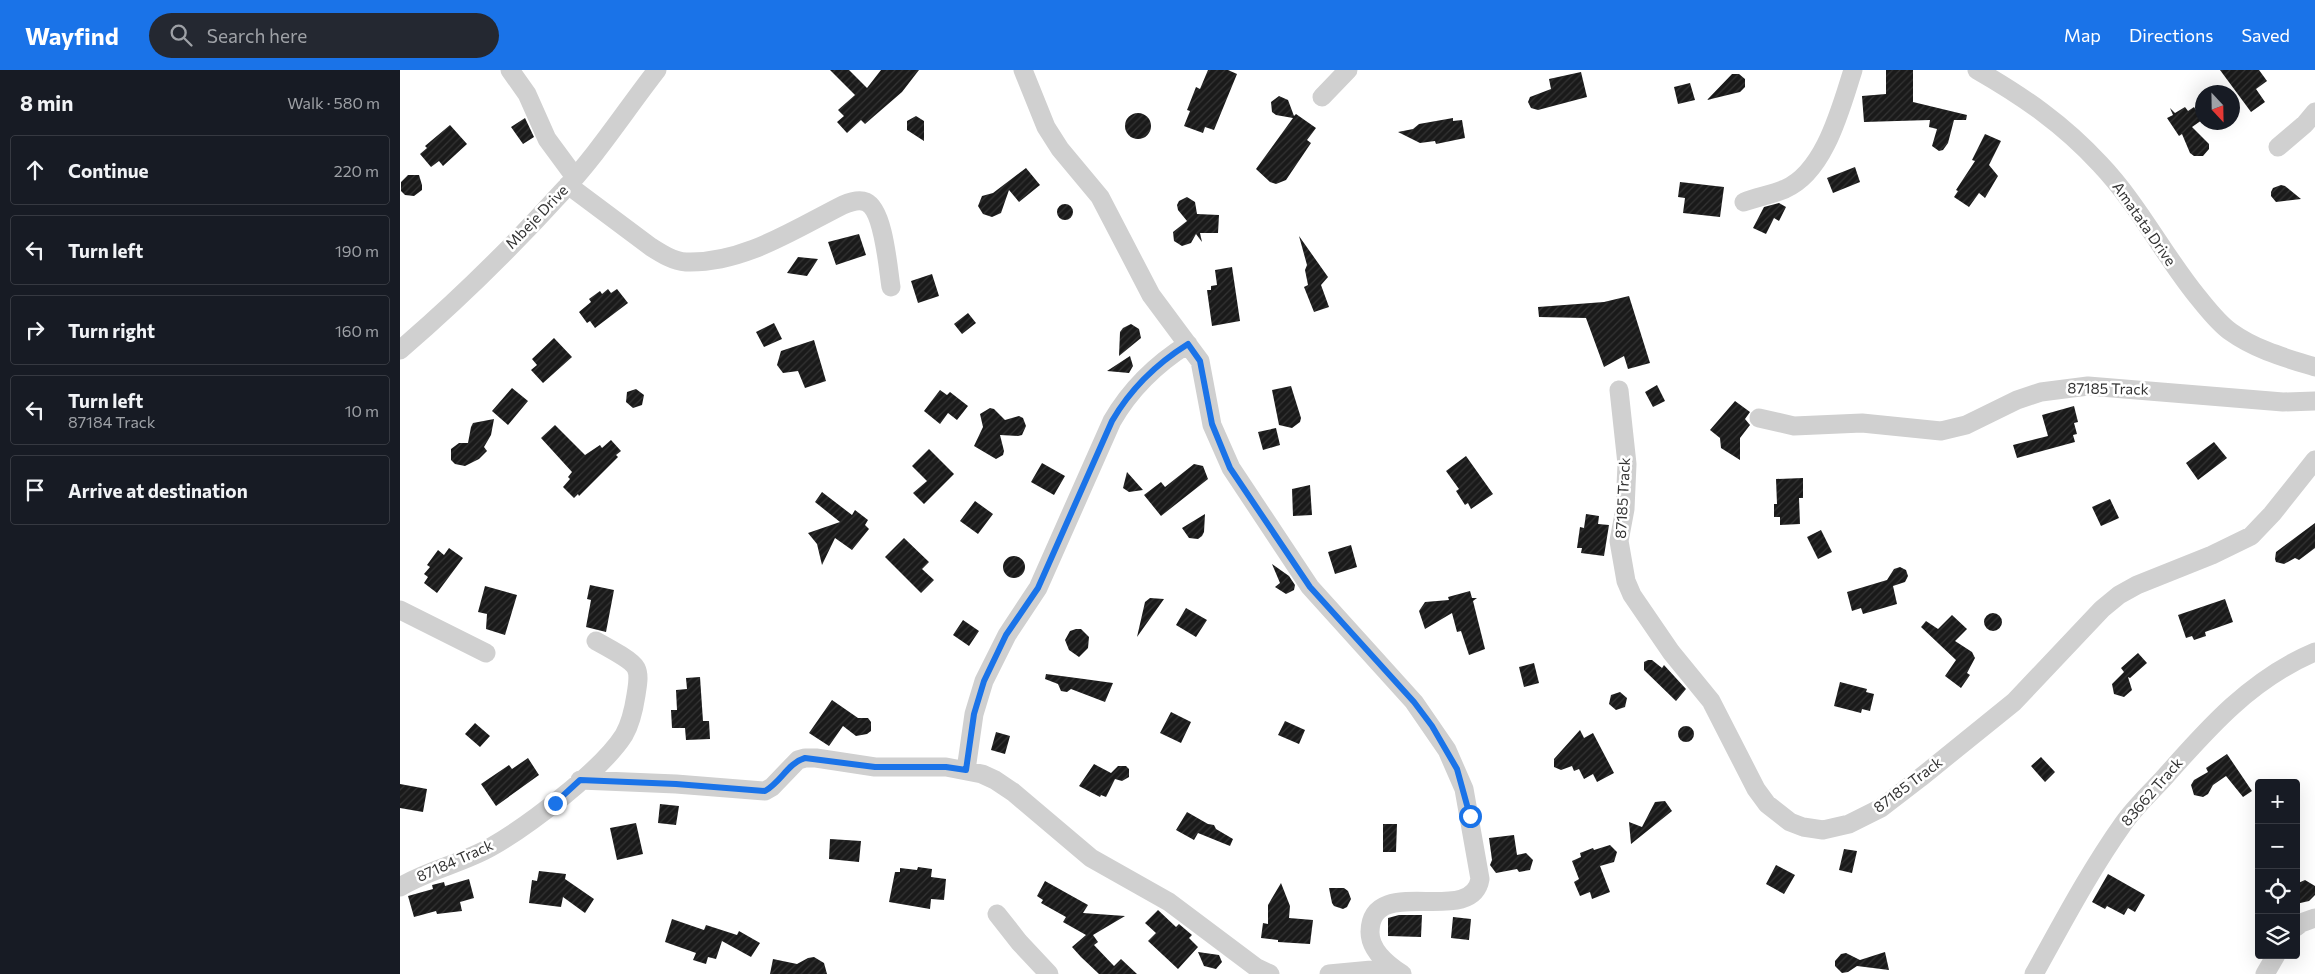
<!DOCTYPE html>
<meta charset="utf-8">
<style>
:root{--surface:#171b24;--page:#242831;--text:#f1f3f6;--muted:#9ea1a6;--line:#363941;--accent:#1a73e8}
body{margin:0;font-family:Commissioner,sans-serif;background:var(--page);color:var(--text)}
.controls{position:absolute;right:15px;bottom:15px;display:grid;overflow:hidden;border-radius:5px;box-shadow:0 5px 20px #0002}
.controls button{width:45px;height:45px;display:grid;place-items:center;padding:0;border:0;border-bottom:1px solid var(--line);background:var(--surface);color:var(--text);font:25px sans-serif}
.compass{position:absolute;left:1795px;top:15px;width:45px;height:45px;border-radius:50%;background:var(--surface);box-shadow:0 5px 20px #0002;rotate:158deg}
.stop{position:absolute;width:15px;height:15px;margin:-11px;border:4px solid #1a73e8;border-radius:50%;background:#fff}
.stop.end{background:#1a73e8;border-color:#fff;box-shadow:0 1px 5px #0008}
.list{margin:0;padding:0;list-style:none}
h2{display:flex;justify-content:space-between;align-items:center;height:65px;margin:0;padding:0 20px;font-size:21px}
h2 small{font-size:16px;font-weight:400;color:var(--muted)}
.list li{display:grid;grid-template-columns:32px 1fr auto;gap:15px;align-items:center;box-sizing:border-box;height:70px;margin:0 10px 10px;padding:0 10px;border:1px solid var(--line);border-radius:5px}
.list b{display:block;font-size:19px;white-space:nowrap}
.list p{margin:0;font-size:16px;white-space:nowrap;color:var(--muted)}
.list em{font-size:16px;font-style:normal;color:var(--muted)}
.icon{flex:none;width:28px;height:28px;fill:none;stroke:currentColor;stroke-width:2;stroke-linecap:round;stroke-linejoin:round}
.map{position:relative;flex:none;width:1915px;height:904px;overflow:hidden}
header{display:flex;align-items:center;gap:30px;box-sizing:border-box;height:70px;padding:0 25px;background:var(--accent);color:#fff}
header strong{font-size:24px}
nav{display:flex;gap:28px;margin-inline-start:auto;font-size:18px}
.search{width:350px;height:45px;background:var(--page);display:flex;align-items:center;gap:12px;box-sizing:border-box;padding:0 18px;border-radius:28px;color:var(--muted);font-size:19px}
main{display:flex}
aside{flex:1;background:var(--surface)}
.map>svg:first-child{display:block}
.building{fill:url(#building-hatch)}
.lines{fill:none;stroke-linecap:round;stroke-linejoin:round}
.minor{stroke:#d0d0d0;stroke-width:19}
.route{stroke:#1a73e8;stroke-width:6}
.labels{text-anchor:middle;stroke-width:5;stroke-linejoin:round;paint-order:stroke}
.street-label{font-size:15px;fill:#333;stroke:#fff}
</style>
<header>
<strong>Wayfind</strong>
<div class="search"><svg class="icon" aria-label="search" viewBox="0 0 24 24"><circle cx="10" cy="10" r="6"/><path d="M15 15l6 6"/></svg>Search here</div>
<nav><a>Map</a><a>Directions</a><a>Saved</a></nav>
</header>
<main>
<aside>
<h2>8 min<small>Walk · 580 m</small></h2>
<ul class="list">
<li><svg class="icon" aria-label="ahead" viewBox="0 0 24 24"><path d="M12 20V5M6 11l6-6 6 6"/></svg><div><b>Continue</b></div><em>220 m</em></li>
<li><svg class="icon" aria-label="left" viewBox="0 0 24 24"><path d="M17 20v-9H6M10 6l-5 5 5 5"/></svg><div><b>Turn left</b></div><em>190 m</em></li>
<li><svg class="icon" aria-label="right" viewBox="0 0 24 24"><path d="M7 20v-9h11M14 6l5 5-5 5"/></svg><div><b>Turn right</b></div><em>160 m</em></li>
<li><svg class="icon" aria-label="left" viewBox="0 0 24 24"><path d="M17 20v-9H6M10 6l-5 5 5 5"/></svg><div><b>Turn left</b><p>87184 Track</p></div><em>10 m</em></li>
<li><svg class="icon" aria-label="arrive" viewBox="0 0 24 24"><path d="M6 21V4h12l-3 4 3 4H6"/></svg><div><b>Arrive at destination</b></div></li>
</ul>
</aside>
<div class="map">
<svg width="1915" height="904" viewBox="0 0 1915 904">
<defs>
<pattern id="building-hatch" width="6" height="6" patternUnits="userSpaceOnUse" patternTransform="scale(1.25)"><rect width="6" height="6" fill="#1a1a1a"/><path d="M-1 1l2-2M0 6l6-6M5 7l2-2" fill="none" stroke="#333"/></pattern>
</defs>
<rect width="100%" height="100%" fill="#fff"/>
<!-- building -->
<path class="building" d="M 430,0 L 449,0 L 467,18 L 481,0 L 519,0 L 502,22 L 465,54 L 461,50 L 447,63 L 437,52 L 444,46 L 438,40 L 455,25 Z
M 808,0 L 828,0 L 837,4 L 814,60 L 805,57 L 803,63 L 784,56 L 790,41 L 787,40 L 796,17 L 800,19 Z
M 1486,0 L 1513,0 L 1513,32 L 1567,45 L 1566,50 L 1554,50 L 1548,73 L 1543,80 L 1539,81 L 1532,76 L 1537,59 L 1529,57 L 1530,50 L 1464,52 L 1462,26 L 1486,24 Z
M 1820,0 L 1859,0 L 1867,11 L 1856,19 L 1865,32 L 1851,42 Z
M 1181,2 L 1187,27 L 1138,40 L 1131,38 L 1128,32 L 1130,27 L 1151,19 L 1149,9 Z
M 1332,4 L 1339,4 L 1345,9 L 1345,17 L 1340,22 L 1307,30 Z
M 1290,13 L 1295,30 L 1278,34 L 1274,17 Z
M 879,26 L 888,30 L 894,46 L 896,44 L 916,58 L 907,70 L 911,73 L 886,110 L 876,114 L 870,112 L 856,99 L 893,48 L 876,45 L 872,42 L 871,32 Z
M 1785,37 L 1788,41 L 1794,37 L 1802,50 L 1792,57 L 1809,74 L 1809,79 L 1803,86 L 1794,86 L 1790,83 L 1782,64 L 1779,66 L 1767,48 L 1773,45 L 1770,38 L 1775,43 Z
M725 56a13 13 0 1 1 26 0a13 13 0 1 1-26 0Z
M 516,46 L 524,51 L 524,71 L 507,60 L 507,51 Z
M 125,48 L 134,67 L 123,74 L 111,57 Z
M 1053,48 L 1053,51 L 1062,50 L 1065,68 L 1036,74 L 1035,71 L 1020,73 L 998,62 L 1013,59 L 1019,54 Z
M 50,55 L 67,74 L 43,96 L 39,91 L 31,97 L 20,84 L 27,78 L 25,76 Z
M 1585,64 L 1601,71 L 1589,95 L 1598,106 L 1585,128 L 1579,123 L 1569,137 L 1554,127 L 1558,121 L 1556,120 L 1575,91 L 1572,90 Z
M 1455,97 L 1460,112 L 1433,123 L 1427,108 Z
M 626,98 L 640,115 L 619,132 L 609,120 L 601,143 L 592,147 L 583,144 L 578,136 L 582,126 L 593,123 Z
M 8,105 L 19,105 L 22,115 L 22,120 L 14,126 L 5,125 L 1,121 L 1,112 Z
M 1280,112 L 1324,117 L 1320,147 L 1283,143 L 1285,128 L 1278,127 Z
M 1881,115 L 1885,116 L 1901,129 L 1876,132 L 1871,126 L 1871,122 L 1873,118 Z
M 787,127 L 795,132 L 797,144 L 819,145 L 818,163 L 800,163 L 802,172 L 796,164 L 791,173 L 782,176 L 774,171 L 773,162 L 787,151 L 778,140 L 777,135 L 779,131 Z
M 1379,133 L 1386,137 L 1379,151 L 1374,148 L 1366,164 L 1353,158 L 1364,137 Z
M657 142a8 8 0 1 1 16 0a8 8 0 1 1-16 0Z
M 459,164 L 466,185 L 436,195 L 428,172 Z
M 899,166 L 928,207 L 921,215 L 929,237 L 914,242 L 904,217 L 908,215 L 905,200 L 907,195 Z
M 398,187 L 418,189 L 407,206 L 387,203 Z
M 832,197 L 840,251 L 812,256 L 807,220 L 811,220 L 811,216 L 817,215 L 815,200 Z
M 532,204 L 539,226 L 518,233 L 511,211 Z
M 208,219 L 211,223 L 217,219 L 228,233 L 195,258 L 190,251 L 187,253 L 179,242 L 191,232 L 189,229 L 200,221 L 202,224 Z
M 1229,226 L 1250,293 L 1228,299 L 1224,286 L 1204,297 L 1186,248 L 1139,247 L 1138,237 L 1204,232 Z
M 568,243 L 576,253 L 562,264 L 554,254 Z
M 374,253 L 382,269 L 364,277 L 356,262 Z
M 731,254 L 739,259 L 741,268 L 719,286 L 720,262 L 723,258 Z
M 154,268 L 172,287 L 143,313 L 131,300 L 137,295 L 132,289 Z
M 414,270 L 426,311 L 405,318 L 398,301 L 383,303 L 377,295 L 381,281 Z
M 730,286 L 733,296 L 729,303 L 707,301 Z
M 1257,315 L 1265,331 L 1253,337 L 1245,322 Z
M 891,316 L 901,348 L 900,352 L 892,358 L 879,355 L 872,320 Z
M 112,318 L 128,331 L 108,355 L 92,341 Z
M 236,319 L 244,325 L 242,335 L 233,338 L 226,332 L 227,322 Z
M 540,320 L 547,325 L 550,322 L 568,336 L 557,350 L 548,343 L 540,354 L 524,341 Z
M 1335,331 L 1350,342 L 1345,349 L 1350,355 L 1340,368 L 1340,390 L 1321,378 L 1320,368 L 1310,360 Z
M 1674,336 L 1678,352 L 1674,353 L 1677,364 L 1673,365 L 1675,372 L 1617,388 L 1613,375 L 1648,366 L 1642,345 Z
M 590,338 L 594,339 L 605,350 L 619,346 L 623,348 L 626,356 L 622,365 L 618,366 L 600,365 L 604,381 L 603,385 L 596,389 L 574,376 L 583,357 L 580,344 Z
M 94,349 L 91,365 L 84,377 L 87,381 L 79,389 L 65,396 L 55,394 L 51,390 L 51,379 L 59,373 L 68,373 L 71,357 L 73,353 Z
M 155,355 L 185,385 L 200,375 L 202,378 L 211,370 L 221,381 L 216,385 L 218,387 L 179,426 L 178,424 L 174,428 L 163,417 L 170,409 L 168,407 L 172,402 L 141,368 Z
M 876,358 L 880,375 L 863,380 L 858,362 Z
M 1814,372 L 1827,388 L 1798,410 L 1786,393 Z
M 529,379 L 554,404 L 524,434 L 513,423 L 527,411 L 512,396 Z
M 1066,386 L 1093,424 L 1071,439 L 1068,433 L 1065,435 L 1056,421 L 1059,419 L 1046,401 Z
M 642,393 L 665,406 L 654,425 L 631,412 Z
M 794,394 L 803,396 L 808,409 L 761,446 L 744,425 L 761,412 L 765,417 Z
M 727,402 L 743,420 L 729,422 L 723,418 Z
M 1403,408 L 1403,428 L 1399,428 L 1400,454 L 1380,455 L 1380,447 L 1374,447 L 1374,434 L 1377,434 L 1376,409 Z
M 910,415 L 912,445 L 893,446 L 892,419 Z
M 422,422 L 452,445 L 455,440 L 468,450 L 465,455 L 469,459 L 452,480 L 435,468 L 422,495 L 417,474 L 408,463 L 440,452 L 415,432 Z
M 1710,429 L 1719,448 L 1701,456 L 1692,437 Z
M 575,431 L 593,444 L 578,464 L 560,451 Z
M 805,444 L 804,462 L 802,466 L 798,469 L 789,468 L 782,458 Z
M 1186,444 L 1199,446 L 1198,454 L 1209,455 L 1204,486 L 1181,483 L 1182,478 L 1177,478 L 1180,457 L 1184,458 Z
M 1915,453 L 1915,478 L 1899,490 L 1895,488 L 1884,494 L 1876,492 L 1875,489 L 1876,482 Z
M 1421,460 L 1432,482 L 1418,489 L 1407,467 Z
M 504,468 L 529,492 L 522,499 L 534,510 L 521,523 L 485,487 Z
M 951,475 L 957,497 L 935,504 L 928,482 Z
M 49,478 L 63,488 L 37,523 L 24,513 L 28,507 L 24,504 L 30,497 L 27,495 L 38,480 L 44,485 Z
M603 497a11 11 0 1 1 22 0a11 11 0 1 1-22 0Z
M 872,494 L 889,506 L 895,515 L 894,520 L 886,524 L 875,517 L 880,513 Z
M 1500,497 L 1506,500 L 1508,506 L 1505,512 L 1493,516 L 1497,534 L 1463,544 L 1461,538 L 1452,541 L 1447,522 L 1487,510 L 1494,499 Z
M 190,515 L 214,520 L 206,562 L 186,557 L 191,530 L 187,529 Z
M 85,516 L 117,525 L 105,565 L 86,559 L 87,544 L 78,542 Z
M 1070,521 L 1072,528 L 1077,528 L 1073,531 L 1085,579 L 1069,585 L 1061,561 L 1057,562 L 1052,543 L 1025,559 L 1019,541 L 1025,532 L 1049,530 L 1048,527 Z
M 750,528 L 764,529 L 737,567 L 745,532 Z
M 1825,529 L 1833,552 L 1805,562 L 1806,566 L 1794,570 L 1792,566 L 1786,568 L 1778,545 Z
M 786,538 L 807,550 L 796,567 L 776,555 Z
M1584 552a9 9 0 1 1 18 0a9 9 0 1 1-18 0Z
M 1552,545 L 1567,559 L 1555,571 L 1572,582 L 1575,588 L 1567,603 L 1570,605 L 1561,618 L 1545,606 L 1556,590 L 1521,557 L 1526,551 L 1538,559 Z
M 563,550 L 579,561 L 569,576 L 553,565 Z
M 676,559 L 681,559 L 689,567 L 688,578 L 679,587 L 669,580 L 665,570 L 670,561 Z
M 1738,583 L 1747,593 L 1730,608 L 1728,607 L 1732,620 L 1724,627 L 1714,624 L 1712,614 L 1724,602 L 1721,598 Z
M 1248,590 L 1252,590 L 1262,598 L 1264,595 L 1286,619 L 1276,631 L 1244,600 L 1244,592 Z
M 1134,593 L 1139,613 L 1124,617 L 1119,597 Z
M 646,604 L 684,609 L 713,613 L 705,632 L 671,619 L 667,622 L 661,621 L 658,614 L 645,609 Z
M 300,607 L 303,651 L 309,651 L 310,669 L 286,670 L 285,658 L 272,658 L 271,640 L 277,640 L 276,620 L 287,619 L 286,608 Z
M 1440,612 L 1467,619 L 1466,622 L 1474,624 L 1470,641 L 1462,639 L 1461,643 L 1434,636 Z
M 1220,622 L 1227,628 L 1225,637 L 1216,640 L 1209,634 L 1211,625 Z
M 432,630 L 458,648 L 468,648 L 471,652 L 471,661 L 467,664 L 456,666 L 443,656 L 429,676 L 409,663 Z
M 771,642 L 791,652 L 781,673 L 760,663 Z
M 885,651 L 905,660 L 899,674 L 878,665 Z
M 75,653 L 90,666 L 80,677 L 65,664 Z
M1278 664a8 8 0 1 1 16 0a8 8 0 1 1-16 0Z
M 1180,660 L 1184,668 L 1193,663 L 1214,703 L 1197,712 L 1193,704 L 1184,709 L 1179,699 L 1174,701 L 1172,696 L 1161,700 L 1154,697 L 1154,689 Z
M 596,662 L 610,666 L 605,684 L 591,680 Z
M 1827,684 L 1852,721 L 1843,727 L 1826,706 L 1813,715 L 1808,724 L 1803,727 L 1794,725 L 1791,715 L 1794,710 L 1808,702 L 1806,698 Z
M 1641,687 L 1655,702 L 1645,712 L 1631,696 Z
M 128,688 L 139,705 L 96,736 L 81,714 L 109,695 L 112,699 Z
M 694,694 L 711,703 L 718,696 L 726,696 L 729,699 L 729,707 L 722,711 L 715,709 L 706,727 L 701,725 L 700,727 L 679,716 Z
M 0,714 L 27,719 L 23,742 L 0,738 Z
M 1265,731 L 1272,741 L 1231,774 L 1229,752 L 1242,757 L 1255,732 Z
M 260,734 L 279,736 L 276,755 L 258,753 Z
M 787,742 L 808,754 L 814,755 L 816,759 L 833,769 L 830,776 L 798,763 L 794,770 L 776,760 Z
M 236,753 L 243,784 L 217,790 L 210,758 Z
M 983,754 L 997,754 L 996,782 L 983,782 Z
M 1114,765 L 1117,785 L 1126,783 L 1133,790 L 1130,800 L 1119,802 L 1117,799 L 1096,803 L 1090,795 L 1092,790 L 1089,768 Z
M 430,769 L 461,771 L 459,792 L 429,789 Z
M 1210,775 L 1217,782 L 1214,792 L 1200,796 L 1210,822 L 1192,829 L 1190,822 L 1180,826 L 1174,812 L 1179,809 L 1172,791 L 1181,787 L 1180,783 L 1193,778 L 1194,780 Z
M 1444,779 L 1457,781 L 1452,803 L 1439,800 Z
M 1376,795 L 1395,805 L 1384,824 L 1366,814 Z
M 518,797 L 532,799 L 531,807 L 546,809 L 544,830 L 531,829 L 530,839 L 489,832 L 495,802 L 500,802 L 500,798 L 517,800 Z
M 139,801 L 166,804 L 165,809 L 194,829 L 185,843 L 163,827 L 161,837 L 129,833 L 132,810 L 137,811 Z
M 1708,804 L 1745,825 L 1735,842 L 1728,838 L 1724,845 L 1707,836 L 1705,839 L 1692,832 Z
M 69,809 L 74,828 L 60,832 L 62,841 L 37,844 L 36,841 L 14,847 L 8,826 L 33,819 L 32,815 L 44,812 L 45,816 Z
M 1905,810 L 1915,816 L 1915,825 L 1909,831 L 1896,834 L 1896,814 Z
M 645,811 L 688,835 L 683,843 L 725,846 L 693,865 L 698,872 L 694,875 L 714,896 L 721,889 L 737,904 L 699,904 L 681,887 L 672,877 L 686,865 L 663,852 L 666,847 L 641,833 L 643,830 L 637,826 Z
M 881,813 L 890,836 L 889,848 L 913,850 L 910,874 L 878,872 L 878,870 L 861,868 L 863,853 L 868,854 L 868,835 Z
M 929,818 L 944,818 L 948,821 L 951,829 L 947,837 L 943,839 L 934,836 L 932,833 Z
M 758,840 L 776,857 L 779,854 L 792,865 L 789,868 L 798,877 L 778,899 L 748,871 L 756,863 L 745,853 Z
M 999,845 L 1022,845 L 1021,867 L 988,866 L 988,848 Z
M 1053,847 L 1071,849 L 1069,870 L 1051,868 Z
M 272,849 L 304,860 L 306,855 L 337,865 L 339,861 L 360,873 L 351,887 L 322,871 L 316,889 L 308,887 L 306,894 L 293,890 L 296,883 L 265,872 Z
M 798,882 L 819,885 L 822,892 L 816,899 L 804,896 Z
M 1485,882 L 1489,900 L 1457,896 L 1448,902 L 1442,903 L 1435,896 L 1435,891 L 1441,884 L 1446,883 L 1460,890 Z
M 414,887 L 424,893 L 427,904 L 370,904 L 373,889 L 397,894 L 408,888 Z"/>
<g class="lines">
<!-- minor -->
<path class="minor" d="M 110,0 L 127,24 L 147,69 L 175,107
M 623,0 L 646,57 L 660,79 L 700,127 L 751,225 L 800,291 L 812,355 L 831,398 L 910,517 L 1014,632 L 1047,680 L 1064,719 L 1080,809 C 1072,858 971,802 970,862 C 970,880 988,895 1002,904
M 1577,0 C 1624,27 1663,54 1700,94 C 1738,134 1763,184 1797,226 C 1807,238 1818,253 1831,262 C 1856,280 1886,288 1915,297
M 922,27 L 948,0
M 1878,77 L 1905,54 L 1915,42
M 168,115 L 251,177 C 262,184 273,191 286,192 C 343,194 395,159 443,135 C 450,132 459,129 466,132 C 484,140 488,199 491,217
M 1344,132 C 1357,127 1374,124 1385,119 C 1425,102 1441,37 1453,0
M 0,280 C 56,232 111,178 161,123 C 197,85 225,41 257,0
M 1219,320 L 1227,394 L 1225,439 L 1219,471 L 1226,511 L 1232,525 L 1271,582 L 1311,631 L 1356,719 L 1367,734 L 1390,752 L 1403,757 L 1423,760 L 1449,754 L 1481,738 L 1520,708 L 1614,632 L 1702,539 L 1719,525 L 1737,515 L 1812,485 L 1851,466 L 1872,444 L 1915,390
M 1359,348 L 1394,356 L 1462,353 L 1541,361 L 1566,355 L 1617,330 L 1641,322 L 1688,316 L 1883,332 L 1915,331
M 0,540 L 86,583
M 566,700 L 574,644 L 584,611 L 607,565 L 638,518 L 712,351 C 731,318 756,294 788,274
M 180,710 L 276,714 L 365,721 L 372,717 L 398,690 L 405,688 L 416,688 L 475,697 L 546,697 L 582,704 L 595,710 L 613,722 L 691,788 L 769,832 L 857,898 L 870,904
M 0,817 C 30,799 61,794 91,777 C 128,756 202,700 224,665 C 231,653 234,638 236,625 C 237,617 240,606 236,598 C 232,590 205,576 196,571
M 597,844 L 619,872 L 649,904
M 1896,857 L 1901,853 L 1915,848
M 929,904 L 993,898
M 1634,904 C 1662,854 1689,802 1723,754 C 1734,738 1749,724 1763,709 C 1808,658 1851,609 1915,582
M 1865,904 L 1876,885"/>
</g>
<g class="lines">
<!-- route -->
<path class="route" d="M 155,733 L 180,710 L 276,714 L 365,721 C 381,712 388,693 405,688 L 475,697 L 546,697 L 566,700 L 574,644 L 584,611 L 606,565 L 638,518 L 712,351 C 731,318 756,294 788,274 L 800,291 L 812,354 L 830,398 L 910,517 L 1014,632 L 1032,656 L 1057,699 L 1070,746"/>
</g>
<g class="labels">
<!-- street labels -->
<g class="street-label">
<text transform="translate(137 147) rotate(-46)" y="5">Mbeje Drive</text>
<text transform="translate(1744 154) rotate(55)" y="5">Amatata Drive</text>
<text transform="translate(1708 319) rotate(1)" y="5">87185 Track</text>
<text transform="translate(1223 428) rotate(-87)" y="5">87185 Track</text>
<text transform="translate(1508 715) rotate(-37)" y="5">87185 Track</text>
<text transform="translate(1752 722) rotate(-49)" y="5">83662 Track</text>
<text transform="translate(55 791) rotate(-24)" y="5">87184 Track</text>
</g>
</g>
</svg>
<div class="controls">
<button>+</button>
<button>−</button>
<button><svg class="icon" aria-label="locate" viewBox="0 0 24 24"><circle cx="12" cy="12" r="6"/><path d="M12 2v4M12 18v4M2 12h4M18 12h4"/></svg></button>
<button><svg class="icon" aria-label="layers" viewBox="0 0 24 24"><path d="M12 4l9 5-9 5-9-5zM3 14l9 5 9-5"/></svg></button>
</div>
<svg class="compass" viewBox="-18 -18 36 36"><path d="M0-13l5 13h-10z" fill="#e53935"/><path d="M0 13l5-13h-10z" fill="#9ea1a6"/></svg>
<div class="stop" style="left:1070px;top:746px"></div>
<div class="stop end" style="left:155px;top:733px"></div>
</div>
</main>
